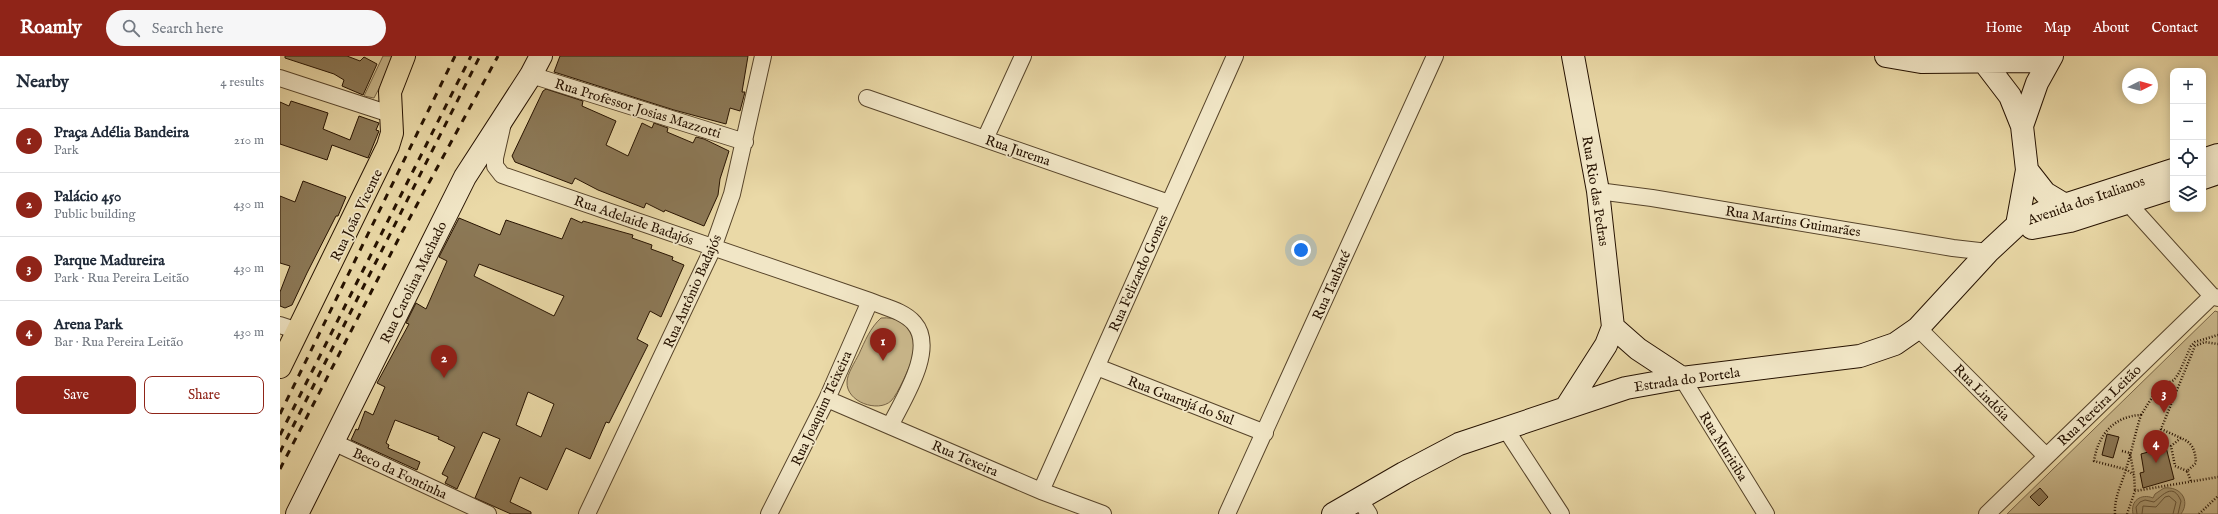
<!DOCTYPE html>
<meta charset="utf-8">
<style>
:root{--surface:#fff;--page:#f6f6f7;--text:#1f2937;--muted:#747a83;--line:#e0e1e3;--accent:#8f2418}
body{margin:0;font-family:"IM FELL English",serif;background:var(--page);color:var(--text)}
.controls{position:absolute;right:12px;top:12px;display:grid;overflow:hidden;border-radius:8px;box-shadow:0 2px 10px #0003}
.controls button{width:36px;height:36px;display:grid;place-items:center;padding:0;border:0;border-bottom:1px solid var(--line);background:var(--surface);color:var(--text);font:20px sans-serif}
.compass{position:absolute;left:1842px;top:12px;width:36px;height:36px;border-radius:50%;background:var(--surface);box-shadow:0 2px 10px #0003;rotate:84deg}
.you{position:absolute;left:1021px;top:194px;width:14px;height:14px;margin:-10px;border:3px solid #fff;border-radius:50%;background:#1a73e8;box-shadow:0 0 0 6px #1a73e833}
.badge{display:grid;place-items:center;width:26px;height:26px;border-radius:50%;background:var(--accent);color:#fff;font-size:13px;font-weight:700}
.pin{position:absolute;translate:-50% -33px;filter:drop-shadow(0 1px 2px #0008)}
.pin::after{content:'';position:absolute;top:21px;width:14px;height:12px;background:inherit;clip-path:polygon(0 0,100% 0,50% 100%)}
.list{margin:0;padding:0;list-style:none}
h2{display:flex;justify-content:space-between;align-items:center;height:52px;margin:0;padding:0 16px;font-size:17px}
h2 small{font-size:13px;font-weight:400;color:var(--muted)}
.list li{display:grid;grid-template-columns:26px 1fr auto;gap:12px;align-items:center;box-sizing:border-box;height:64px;padding:0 16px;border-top:1px solid var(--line)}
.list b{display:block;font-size:15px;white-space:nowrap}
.list p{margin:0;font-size:13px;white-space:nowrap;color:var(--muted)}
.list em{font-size:13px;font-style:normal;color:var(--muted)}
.actions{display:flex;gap:8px;padding:12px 16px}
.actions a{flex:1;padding:9px 0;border:1px solid var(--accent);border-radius:8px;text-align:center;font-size:14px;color:var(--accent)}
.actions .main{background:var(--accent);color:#fff}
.icon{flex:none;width:22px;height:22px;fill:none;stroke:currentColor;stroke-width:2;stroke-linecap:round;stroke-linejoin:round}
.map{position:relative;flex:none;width:1938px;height:458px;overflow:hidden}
header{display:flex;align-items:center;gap:24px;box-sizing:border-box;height:56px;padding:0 20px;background:var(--accent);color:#fff}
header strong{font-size:19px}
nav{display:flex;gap:22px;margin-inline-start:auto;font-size:14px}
.search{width:280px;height:36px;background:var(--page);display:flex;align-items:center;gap:10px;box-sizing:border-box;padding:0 14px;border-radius:22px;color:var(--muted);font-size:15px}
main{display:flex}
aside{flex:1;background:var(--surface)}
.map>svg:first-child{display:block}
.green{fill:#c9b78b;stroke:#786446}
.water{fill:#a7956e;stroke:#736142}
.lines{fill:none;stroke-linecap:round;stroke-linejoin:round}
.shore{stroke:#665437;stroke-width:1}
.building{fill:#8c7957;stroke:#261200;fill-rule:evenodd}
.street-casing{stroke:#57442a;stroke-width:18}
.secondary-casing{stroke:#261200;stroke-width:24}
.primary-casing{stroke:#261200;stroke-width:24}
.path{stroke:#261200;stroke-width:2.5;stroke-dasharray:1 2;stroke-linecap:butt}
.street{stroke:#f1e6c6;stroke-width:16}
.secondary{stroke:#f1e6c6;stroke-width:22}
.primary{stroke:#ead9a7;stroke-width:22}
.rail{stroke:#261200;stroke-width:3;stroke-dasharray:7 7;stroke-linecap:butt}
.labels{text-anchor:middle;stroke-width:3.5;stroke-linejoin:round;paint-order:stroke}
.street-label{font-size:14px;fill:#261200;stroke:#f1e6c6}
</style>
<header>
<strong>Roamly</strong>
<div class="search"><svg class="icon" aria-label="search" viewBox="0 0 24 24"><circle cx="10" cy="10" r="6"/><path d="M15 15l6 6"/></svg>Search here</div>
<nav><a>Home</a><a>Map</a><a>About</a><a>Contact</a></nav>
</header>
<main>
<aside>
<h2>Nearby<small>4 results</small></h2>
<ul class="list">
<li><span class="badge">1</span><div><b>Praça Adélia Bandeira</b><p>Park</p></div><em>210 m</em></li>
<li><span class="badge">2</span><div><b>Palácio 450</b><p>Public building</p></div><em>430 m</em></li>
<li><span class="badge">3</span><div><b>Parque Madureira</b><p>Park · Rua Pereira Leitão</p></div><em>430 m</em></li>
<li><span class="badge">4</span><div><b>Arena Park</b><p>Bar · Rua Pereira Leitão</p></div><em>430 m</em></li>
</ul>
<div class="actions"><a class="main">Save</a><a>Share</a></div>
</aside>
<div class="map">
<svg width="1938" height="458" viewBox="0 0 1938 458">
<rect width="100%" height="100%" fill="#ead9a7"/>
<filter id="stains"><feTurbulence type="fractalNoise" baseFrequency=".005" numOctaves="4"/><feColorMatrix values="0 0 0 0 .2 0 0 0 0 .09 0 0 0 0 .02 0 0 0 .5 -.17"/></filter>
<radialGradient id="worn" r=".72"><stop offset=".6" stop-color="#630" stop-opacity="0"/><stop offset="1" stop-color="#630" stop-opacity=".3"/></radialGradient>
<!-- green -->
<path class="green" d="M 103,0 L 116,0 L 94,42 L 84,40 Z
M 1935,255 L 1938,256 L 1938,458 L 1727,458 Z
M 601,262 C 616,261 625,265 635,276 C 634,284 635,293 633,301 C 630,310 618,338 611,345 C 598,357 566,346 567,326 C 567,318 575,306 579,298 C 585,285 590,272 601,262 Z"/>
<!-- water -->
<path class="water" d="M 1884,432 C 1900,430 1911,444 1901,458 L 1853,458 C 1850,445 1861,437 1873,442 L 1875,438 Z"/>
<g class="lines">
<!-- shore -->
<path class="shore" d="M 1857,458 L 1856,451 L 1860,446 L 1865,444 L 1874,446 C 1883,439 1893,426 1901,445 L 1898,458
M 1862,458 L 1863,450 L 1876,451 L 1885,441 L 1889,440 L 1896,446 L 1893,458"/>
</g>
<!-- building -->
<path class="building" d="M 5,0 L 67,0 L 80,5 L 84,1 L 97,8 L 83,39 L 62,30 L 64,24 L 54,18 L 5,2 Z
M 280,0 L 468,0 L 462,36 L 465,36 L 460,55 L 450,52 L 446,68 L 394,54 L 274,16 Z
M 266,33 L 303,45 L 302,50 L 336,65 L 326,89 L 348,100 L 362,67 L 372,72 L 374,67 L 388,72 L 387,76 L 413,87 L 416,81 L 424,83 L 449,95 L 440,123 L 438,139 L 424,170 L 385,154 L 384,156 L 366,147 L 364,152 L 318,134 L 295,122 L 292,128 L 235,106 L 232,100 L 263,35 Z
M 11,45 L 48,57 L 43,73 L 70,84 L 79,60 L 99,67 L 96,74 L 99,75 L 88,102 L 52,89 L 47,104 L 0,88 L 0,46 L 9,50 Z
M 23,125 L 66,141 L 58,160 L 56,160 L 27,217 L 12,249 L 5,252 L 0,250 L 0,236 L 10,210 L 0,207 L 0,140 L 15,146 Z
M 179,162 L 220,179 L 226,164 L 282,183 L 291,162 L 302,167 L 303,165 L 353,179 L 352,182 L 372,189 L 371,193 L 393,201 L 392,204 L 404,209 L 381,261 L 370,255 L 357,283 L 368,289 L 329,367 L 326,366 L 310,403 L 286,392 L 267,434 L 240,421 L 230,446 L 251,456 L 251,458 L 231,458 L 195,442 L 220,383 L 203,376 L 177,433 L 165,427 L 168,421 L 162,418 L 175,391 L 158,383 L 159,381 L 115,364 L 106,387 L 109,389 L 108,392 L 140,406 L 137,414 L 71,384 L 76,373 L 78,374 L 85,355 L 93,359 L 105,331 L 97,327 L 129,268 L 126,267 L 136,247 L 146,253 L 167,205 L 159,201 ZM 199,208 L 284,240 L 274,260 L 194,220 ZM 248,336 L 274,348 L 261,381 L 236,369 Z
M 1827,378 L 1839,381 L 1833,402 L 1822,399 Z
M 1886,391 L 1894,423 L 1863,432 L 1860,417 L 1864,416 L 1861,398 Z
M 1760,432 L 1768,441 L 1759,450 L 1750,441 Z"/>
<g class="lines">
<defs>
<path id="street" d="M 251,19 L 465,86
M 0,22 L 110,58
M 587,42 L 889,147
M 223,67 L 215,102 L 215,110 L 222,119 L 590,245 C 604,251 624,255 634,267 C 657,293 622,345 610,370
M 705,83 L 743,0
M 1318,135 L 1372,142 L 1673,192 L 1708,196
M 1848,147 L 1932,240 L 1938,242
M 0,269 L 18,275
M 1638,272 L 1766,400
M 817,311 L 985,377
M 1402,322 L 1486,458
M 547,343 L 761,435 L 823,458
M 1225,372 L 1281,458
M 53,386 L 208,458
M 761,435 L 955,0
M 1080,444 L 1089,458
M 307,458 L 433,192 L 452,138 L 483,0
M 489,458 L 547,343 L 590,245
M 947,458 L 1155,0
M 1707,458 L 1932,240"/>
<path id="secondary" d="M 1606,0 L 1641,6 L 1768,5
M 1704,6 L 1730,40 L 1742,70
M 1923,104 L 1938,99
M 1747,114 L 1765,137 L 1785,149
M 1923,122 L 1938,117
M 1737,169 L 1747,114 L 1742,70 L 1757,27 L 1772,0
M 1752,172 L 1790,165 L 1893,132
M 1333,271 L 1358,293 L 1402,322
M 1287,350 L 1326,289 L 1333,271 L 1318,135 L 1293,0
M 17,458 L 185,121 L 251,19 L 261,0
M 1053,458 L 1124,417 L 1179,388 L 1346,332 L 1402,322 L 1580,300 L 1615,288 L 1638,272 L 1708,196 L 1737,169 L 1763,156 L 1893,114"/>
<path id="primary" d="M 0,311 L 108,90 L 112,77 L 110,36 L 124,0"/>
</defs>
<!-- street casing -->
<use href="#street" class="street-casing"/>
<!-- secondary casing -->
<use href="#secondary" class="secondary-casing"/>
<!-- primary casing -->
<use href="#primary" class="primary-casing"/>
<!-- path -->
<path class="path" d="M 1861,359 L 1878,332 L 1894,324 L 1899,317 L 1911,290 L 1915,286 L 1938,279
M 1901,382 L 1881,373 L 1915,290 L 1925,286 L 1938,288
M 1842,395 L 1850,397 L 1854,419
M 1907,415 L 1895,410 L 1891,390 L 1901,382 C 1913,387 1915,394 1916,407 L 1907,415 L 1911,425
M 1835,458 C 1834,441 1842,428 1846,413 C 1852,395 1855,377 1861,359 C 1834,360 1818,379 1814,405 L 1844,413 C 1848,414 1851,417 1854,419 L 1855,435
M 1847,458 L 1855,435 L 1938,421
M 1919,458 L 1938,440"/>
<!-- street -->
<use href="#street" class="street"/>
<!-- secondary -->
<use href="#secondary" class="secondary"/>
<!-- primary -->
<use href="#primary" class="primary"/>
<!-- rail -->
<path class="rail" d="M 0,358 L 175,0
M 0,379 L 191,0
M 0,396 L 200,0
M 0,413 L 121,178 L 218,0"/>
</g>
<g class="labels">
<!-- street labels -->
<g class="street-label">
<text transform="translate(358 52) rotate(17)" y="5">Rua Professor Josias Mazzotti</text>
<text transform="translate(738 94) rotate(19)" y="5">Rua Jurema</text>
<text transform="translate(1316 135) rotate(81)" y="5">Rua Rio das Pedras</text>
<text transform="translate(1806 144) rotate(-19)" y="5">Avenida dos Italianos</text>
<text transform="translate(76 159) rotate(-64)" y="5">Rua João Vicente</text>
<text transform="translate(354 164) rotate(19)" y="5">Rua Adelaide Badajós</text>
<text transform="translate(1513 165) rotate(9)" y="5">Rua Martins Guimarães</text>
<text transform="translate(858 217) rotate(-66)" y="5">Rua Felizardo Gomes</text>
<text transform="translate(133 226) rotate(-64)" y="5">Rua Carolina Machado</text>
<text transform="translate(1051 229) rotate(-66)" y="5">Rua Taubaté</text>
<text transform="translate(412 235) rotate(-66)" y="5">Rua Antônio Badajós</text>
<text transform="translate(1407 323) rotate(-8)" y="5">Estrada do Portela</text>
<text transform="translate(1702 336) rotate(45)" y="5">Rua Lindóia</text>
<text transform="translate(901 344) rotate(21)" y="5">Rua Guarujá do Sul</text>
<text transform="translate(1819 349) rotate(-44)" y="5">Rua Pereira Leitão</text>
<text transform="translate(541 352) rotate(-65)" y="5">Rua Joaquim Teixeira</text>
<text transform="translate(1444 390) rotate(58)" y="5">Rua Muritiba</text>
<text transform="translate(685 402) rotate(23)" y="5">Rua Texeira</text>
<text transform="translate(120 417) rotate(25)" y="5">Beco da Fontinha</text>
</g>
</g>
<rect width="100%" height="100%" filter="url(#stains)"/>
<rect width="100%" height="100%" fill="url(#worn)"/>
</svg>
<div class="controls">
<button>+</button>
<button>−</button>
<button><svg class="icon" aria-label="locate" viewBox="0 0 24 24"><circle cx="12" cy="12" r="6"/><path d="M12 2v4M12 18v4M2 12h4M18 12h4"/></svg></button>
<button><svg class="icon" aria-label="layers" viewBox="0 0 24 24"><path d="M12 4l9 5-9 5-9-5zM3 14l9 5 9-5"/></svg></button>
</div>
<svg class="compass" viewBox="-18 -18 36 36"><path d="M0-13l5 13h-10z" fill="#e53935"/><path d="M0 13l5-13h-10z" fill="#747a83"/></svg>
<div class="you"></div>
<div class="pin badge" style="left:603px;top:305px">1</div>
<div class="pin badge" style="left:164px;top:322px">2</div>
<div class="pin badge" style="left:1884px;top:357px">3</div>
<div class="pin badge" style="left:1876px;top:407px">4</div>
</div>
</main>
